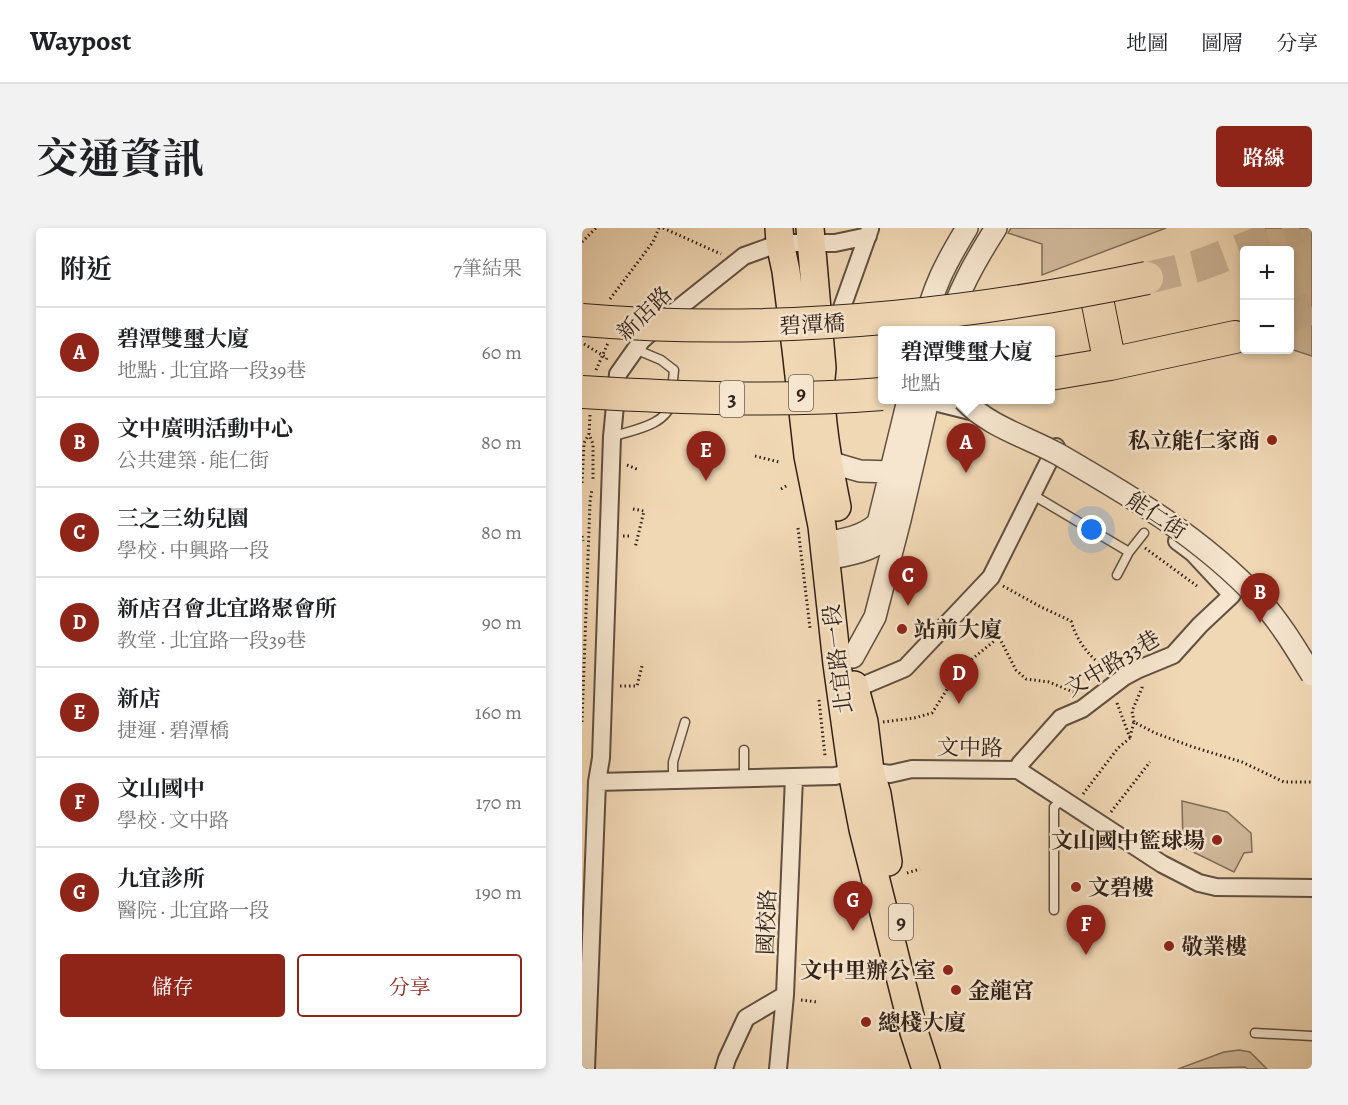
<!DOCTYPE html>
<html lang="zh-TW">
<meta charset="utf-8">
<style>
:root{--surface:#fff;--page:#f2f2f2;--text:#202124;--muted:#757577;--line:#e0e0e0;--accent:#8f2418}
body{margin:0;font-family:Alegreya,"Noto Serif TC",serif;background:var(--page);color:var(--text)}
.controls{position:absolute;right:18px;top:18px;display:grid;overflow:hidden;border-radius:6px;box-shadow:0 3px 9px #0003}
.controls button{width:54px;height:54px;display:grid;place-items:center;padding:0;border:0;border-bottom:2px solid var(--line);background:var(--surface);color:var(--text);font:30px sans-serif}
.you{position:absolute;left:510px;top:302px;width:21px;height:21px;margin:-15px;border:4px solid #fff;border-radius:50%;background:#1a73e8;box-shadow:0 0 0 9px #1a73e833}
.badge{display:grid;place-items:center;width:39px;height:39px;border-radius:50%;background:var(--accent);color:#fff;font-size:20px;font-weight:700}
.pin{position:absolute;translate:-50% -50px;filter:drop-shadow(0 2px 3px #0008)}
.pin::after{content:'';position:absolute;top:32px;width:21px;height:18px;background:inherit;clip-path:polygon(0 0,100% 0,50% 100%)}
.popup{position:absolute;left:296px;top:98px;width:177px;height:78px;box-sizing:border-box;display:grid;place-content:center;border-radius:6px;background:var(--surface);filter:drop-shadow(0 2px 4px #0005);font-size:20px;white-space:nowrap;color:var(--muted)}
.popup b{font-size:22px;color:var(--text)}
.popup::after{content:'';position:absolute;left:50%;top:100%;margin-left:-12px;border:12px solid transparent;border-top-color:var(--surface)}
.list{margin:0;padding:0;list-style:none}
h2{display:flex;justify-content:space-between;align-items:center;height:78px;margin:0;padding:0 24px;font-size:26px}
h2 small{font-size:20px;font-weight:400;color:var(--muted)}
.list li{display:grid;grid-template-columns:39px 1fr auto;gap:18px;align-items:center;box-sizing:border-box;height:90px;padding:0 24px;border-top:2px solid var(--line)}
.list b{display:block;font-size:22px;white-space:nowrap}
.list p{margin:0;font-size:20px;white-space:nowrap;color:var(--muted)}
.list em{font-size:20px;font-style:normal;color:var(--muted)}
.actions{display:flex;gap:12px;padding:18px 24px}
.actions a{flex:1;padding:14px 0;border:2px solid var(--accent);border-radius:6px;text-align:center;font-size:21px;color:var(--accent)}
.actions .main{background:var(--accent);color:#fff}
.map{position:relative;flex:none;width:730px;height:841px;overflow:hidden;border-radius:6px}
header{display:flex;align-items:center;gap:36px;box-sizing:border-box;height:84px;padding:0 30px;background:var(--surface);border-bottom:2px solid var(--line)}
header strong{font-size:28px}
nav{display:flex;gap:33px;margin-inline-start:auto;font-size:21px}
.intro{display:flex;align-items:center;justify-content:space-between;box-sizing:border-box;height:144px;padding:0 36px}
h1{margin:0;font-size:42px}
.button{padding:15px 27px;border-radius:6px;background:var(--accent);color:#fff;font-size:21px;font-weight:700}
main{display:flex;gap:36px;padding:0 36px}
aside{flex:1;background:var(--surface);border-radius:6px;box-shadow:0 3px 9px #0003}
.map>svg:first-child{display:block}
.green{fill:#d0b99a;stroke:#806d5a;stroke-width:1.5}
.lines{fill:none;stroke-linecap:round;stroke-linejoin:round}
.motorway-tunnel{stroke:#cbb396;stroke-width:32;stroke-dasharray:32 16;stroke-linecap:butt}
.service-casing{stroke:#614f40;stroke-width:11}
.minor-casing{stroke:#614f40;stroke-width:20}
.tertiary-casing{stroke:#614f40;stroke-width:24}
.primary-casing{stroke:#312119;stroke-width:30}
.motorway-casing{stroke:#312119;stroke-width:34}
.path{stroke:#312119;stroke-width:3;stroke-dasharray:1.5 3;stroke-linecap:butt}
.service{stroke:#f6e6cf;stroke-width:8}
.minor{stroke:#f6e6cf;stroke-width:16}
.tertiary{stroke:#f6e6cf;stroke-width:21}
.primary{stroke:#f1d8b5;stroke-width:27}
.motorway{stroke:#f1d8b5;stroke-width:32}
.tertiary-bridge-casing{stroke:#614f40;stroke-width:24;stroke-linecap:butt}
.motorway-bridge-casing{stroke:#312119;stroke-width:34;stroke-linecap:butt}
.tertiary-bridge{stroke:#f6e6cf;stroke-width:21}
.motorway-bridge{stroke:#f1d8b5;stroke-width:32}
.poi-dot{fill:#8f2418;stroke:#f6e6cf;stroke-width:2}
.labels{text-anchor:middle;stroke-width:5;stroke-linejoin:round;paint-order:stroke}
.shield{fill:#f6e6cf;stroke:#6c5c50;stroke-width:1.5}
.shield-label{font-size:21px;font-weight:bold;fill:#312119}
.street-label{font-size:22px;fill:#312119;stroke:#f6e6cf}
.poi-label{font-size:22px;font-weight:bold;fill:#312119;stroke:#f6e6cf;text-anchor:start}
</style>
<header>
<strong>Waypost</strong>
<nav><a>地圖</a><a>圖層</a><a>分享</a></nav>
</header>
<div class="intro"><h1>交通資訊</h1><a class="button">路線</a></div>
<main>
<aside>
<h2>附近<small>7筆結果</small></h2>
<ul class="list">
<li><span class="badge">A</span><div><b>碧潭雙璽大廈</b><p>地點 · 北宜路一段39巷</p></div><em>60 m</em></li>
<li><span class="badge">B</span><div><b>文中廣明活動中心</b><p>公共建築 · 能仁街</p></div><em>80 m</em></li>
<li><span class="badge">C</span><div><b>三之三幼兒園</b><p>學校 · 中興路一段</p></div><em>80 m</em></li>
<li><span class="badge">D</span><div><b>新店召會北宜路聚會所</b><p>教堂 · 北宜路一段39巷</p></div><em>90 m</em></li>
<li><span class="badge">E</span><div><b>新店</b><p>捷運 · 碧潭橋</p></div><em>160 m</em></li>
<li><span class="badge">F</span><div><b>文山國中</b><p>學校 · 文中路</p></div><em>170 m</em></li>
<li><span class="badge">G</span><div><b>九宜診所</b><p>醫院 · 北宜路一段</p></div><em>190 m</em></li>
</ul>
<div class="actions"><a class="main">儲存</a><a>分享</a></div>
</aside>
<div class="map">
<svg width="730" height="841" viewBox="0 0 730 841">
<rect width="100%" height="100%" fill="#f1d8b5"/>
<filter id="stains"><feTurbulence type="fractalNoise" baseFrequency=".00333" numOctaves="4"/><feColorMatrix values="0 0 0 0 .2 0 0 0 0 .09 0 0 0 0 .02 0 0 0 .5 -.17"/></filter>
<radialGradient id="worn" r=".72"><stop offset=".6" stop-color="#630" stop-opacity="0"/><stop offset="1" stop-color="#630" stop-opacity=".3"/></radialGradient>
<!-- green -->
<path class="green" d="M 429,0 L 584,0 L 460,47 L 460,16 L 426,5 Z
M 682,0 L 730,0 L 730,128 L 708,121 L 708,22 L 688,22 Z
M 600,573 L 645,584 L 669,605 L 670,624 L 662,625 L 652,644 L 601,619 Z
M 657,822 L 668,824 L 685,841 L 666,841 L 663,839 L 596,841 L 642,824 Z"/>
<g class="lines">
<!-- motorway-tunnel -->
<path class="motorway-tunnel" d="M 565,50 L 615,38 L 717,0
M 708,89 L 730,80"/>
<defs>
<path id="service" d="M 53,121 L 79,132 L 92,142 L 90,163
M 30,209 C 49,202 84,198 89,175
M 451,267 L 547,324 L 562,305
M 535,347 L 547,324
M 162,522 L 162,551
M 91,552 L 91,534 L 103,494
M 472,682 L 472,579 L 480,572
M 673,805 L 730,808"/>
<path id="minor" d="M 253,99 L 288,1
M 344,172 L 396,185
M 273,461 L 323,440 L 409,349 L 474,219
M 436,542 L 438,536 L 479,490 L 500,481 L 542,449 L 557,441 L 591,427 L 618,397 L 650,367 L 611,325 L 595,313
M 15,554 L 253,548 L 270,544 L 288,543 L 308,546 L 330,541 L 436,542 L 580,636 L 617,655 L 634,659 L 730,660
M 4,841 L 15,554 L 19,530 L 30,209 L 36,146 L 60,112 L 83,91 L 162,28 L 198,15 L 253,15 L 286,8
M 142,841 L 145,831 L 164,790 L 203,767
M 196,841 L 203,767 L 212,549"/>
<path id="tertiary" d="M 341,103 C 350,61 363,36 385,0
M 364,103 C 375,65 393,33 414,0
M 247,234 L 278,243 L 309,244
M 241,315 C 261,312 281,309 296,295 L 326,172
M 244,331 C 272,326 300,322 316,296
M 271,429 L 293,389 L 318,292 L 346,172"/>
<path id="primary" d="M 197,0 L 198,15 L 204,43 L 214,121 L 226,228 L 240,298 L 255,436 L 270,544 L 281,601 L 332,804 L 344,841
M 228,0 L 240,140 C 235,178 247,239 255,279
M 272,457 L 282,494 L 288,543 L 295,566 L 306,634"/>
<path id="motorway" d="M 513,61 L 528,136
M 468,146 L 528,136 L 653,109"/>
</defs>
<!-- service casing -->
<use href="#service" class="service-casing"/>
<!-- minor casing -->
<use href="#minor" class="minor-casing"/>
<!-- tertiary casing -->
<use href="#tertiary" class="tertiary-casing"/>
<!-- primary casing -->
<use href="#primary" class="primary-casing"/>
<!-- motorway casing -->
<use href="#motorway" class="motorway-casing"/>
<!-- path -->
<path class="path" d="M 81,0 L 139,26
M 0,14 L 14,0
M 28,71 L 71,14 L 77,0
M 2,116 L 25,130 L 23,134
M 14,142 L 26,115
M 8,187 L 7,206 L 11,216 L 11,252
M 173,228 L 197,234
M 45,237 L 57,242
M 0,255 L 2,215 L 7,206
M 199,261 L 206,257
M 51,281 L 62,283 L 53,320
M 216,300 L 228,400
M 0,308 L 1,313
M 41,308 L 49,308
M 563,320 L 615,358
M 421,358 L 459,379 L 489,393 C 495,413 508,431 526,441
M 38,458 L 55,458 L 60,438
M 237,472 L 243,528
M 535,475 L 548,510
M 0,494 L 8,274 L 10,261
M 301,494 L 332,490 L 350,485 L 378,441 L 417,409 L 434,442 L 444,451 L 467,454 L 496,466
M 552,494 L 550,483 L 560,460 L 560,456
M 548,509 L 552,494 L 573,505 L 611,519 L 660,534 L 702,554 L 730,554
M 501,566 L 536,520 L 548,510
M 529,584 L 568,534
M 325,645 L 338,641
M 219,772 L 235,774"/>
<!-- service -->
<use href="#service" class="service"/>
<!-- minor -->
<use href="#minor" class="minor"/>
<!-- tertiary -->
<use href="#tertiary" class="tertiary"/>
<!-- primary -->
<use href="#primary" class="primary"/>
<!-- motorway -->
<use href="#motorway" class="motorway"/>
<defs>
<path id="tertiary-bridge" d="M 382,172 C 406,198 445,209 476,226 C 550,269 619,309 678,372 C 698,394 714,421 730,447"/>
<path id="motorway-bridge" d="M 0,92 C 190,108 379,89 565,50
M 0,164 C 100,170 200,174 300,166"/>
</defs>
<!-- tertiary-bridge casing -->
<use href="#tertiary-bridge" class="tertiary-bridge-casing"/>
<!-- motorway-bridge casing -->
<use href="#motorway-bridge" class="motorway-bridge-casing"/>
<!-- tertiary-bridge -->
<use href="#tertiary-bridge" class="tertiary-bridge"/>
<!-- motorway-bridge -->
<use href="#motorway-bridge" class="motorway-bridge"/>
</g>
<!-- markers -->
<g class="poi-dot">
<circle cx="690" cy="212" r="6"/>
<circle cx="320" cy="401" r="6"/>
<circle cx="635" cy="612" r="6"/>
<circle cx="494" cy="659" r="6"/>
<circle cx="587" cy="718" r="6"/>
<circle cx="366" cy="742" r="6"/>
<circle cx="374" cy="762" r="6"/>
<circle cx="284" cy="794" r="6"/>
</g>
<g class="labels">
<!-- shield labels -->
<g class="shield">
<rect x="207" y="147" width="24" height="36" rx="4.5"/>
<rect x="138" y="153" width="24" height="36" rx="4.5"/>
<rect x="307" y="676" width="24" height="36" rx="4.5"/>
</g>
<g class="shield-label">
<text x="219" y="172">9</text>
<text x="150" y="178">3</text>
<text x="319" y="701">9</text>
</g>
<!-- street labels -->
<g class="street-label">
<text transform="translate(62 85) rotate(-44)" y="8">新店路</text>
<text transform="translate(230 96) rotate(-3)" y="8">碧潭橋</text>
<text transform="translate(575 287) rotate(33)" y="8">能仁街</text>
<text transform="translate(255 431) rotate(-97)" y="8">北宜路一段</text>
<text transform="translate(530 435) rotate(-31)" y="8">文中路33巷</text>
<text transform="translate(388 519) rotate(1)" y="8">文中路</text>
<text transform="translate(184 694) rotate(-88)" y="8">國校路</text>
</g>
<!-- poi labels -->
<g class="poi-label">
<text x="678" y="220" text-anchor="end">私立能仁家商</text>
<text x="332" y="409">站前大廈</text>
<text x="623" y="620" text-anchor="end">文山國中籃球場</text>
<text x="506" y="667">文碧樓</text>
<text x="599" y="726">敬業樓</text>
<text x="354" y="750" text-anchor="end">文中里辦公 室</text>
<text x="386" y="770">金龍宮</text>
<text x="296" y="802">總棧大廈</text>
</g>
</g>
<rect width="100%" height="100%" filter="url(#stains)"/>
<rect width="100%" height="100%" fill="url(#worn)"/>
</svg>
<div class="controls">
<button>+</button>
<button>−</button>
</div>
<div class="you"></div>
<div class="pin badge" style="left:384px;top:245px">A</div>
<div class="popup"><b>碧潭雙璽大廈</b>地點</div>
<div class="pin badge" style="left:678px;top:395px">B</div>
<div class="pin badge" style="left:326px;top:378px">C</div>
<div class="pin badge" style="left:377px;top:476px">D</div>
<div class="pin badge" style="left:124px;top:253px">E</div>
<div class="pin badge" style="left:504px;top:727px">F</div>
<div class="pin badge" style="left:271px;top:703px">G</div>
</div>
</main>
